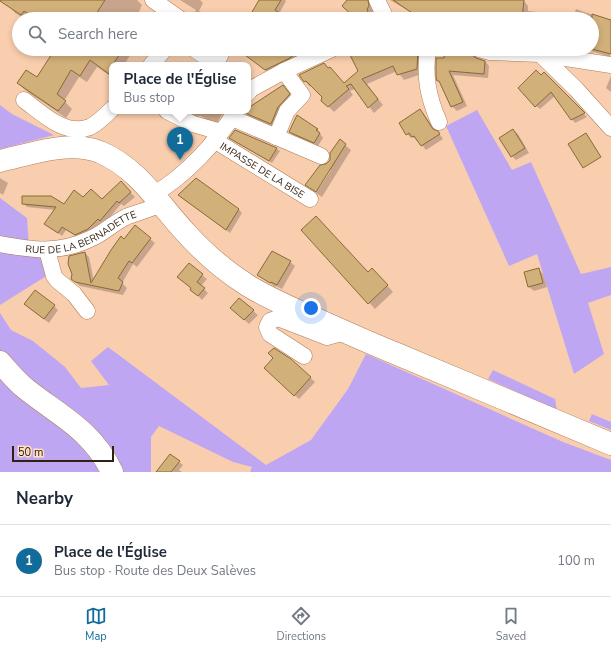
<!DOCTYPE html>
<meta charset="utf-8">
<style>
:root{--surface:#fff;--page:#f2f2f3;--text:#1f2937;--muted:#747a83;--line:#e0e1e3;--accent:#116b9b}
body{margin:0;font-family:"Nunito Sans",sans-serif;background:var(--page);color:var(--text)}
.scale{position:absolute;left:12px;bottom:10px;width:102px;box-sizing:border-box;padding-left:4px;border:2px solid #332010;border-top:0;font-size:11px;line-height:14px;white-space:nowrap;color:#332010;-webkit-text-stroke:3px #fedec5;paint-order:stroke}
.you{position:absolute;left:311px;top:308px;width:14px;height:14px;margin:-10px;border:3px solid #fff;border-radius:50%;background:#1a73e8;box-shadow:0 0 0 6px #1a73e833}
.badge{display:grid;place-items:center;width:26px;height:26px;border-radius:50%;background:var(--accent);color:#fff;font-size:13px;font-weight:700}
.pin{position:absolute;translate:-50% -33px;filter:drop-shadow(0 1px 2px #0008)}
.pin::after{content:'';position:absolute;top:21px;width:14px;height:12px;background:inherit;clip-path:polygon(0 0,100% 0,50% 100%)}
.popup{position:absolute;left:109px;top:62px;width:142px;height:52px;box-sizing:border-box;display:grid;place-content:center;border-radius:8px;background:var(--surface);filter:drop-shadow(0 1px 3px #0005);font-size:13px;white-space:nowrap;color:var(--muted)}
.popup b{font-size:15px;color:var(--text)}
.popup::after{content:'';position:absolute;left:50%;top:100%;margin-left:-8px;border:8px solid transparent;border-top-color:var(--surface)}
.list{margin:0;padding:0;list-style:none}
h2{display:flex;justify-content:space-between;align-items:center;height:52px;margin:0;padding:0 16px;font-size:17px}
h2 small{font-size:13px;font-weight:400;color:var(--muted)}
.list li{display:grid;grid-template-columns:26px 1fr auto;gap:12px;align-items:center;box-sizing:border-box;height:72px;padding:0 16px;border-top:1px solid var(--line)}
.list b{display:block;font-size:15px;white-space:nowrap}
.list p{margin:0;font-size:13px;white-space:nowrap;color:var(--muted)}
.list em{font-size:13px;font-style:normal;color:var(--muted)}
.icon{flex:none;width:22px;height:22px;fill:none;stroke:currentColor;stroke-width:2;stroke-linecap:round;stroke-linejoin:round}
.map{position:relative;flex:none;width:611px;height:472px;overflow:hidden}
.search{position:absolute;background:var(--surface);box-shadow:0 2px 6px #0003;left:12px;right:12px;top:12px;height:44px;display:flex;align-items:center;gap:10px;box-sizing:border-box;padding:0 14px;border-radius:22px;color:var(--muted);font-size:15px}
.sheet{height:124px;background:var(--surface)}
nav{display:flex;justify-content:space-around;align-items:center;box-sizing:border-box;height:56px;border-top:1px solid var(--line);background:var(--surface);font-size:11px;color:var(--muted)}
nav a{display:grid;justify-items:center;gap:2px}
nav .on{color:var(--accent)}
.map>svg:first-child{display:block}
.green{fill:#bfa6f2}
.shadow{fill:#0003}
.building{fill:#d2b07a;stroke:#896a35}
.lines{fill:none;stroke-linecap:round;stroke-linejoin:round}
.street-casing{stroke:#af7e57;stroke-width:17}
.secondary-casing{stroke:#af7e57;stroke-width:23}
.street{stroke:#fff;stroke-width:16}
.secondary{stroke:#fff;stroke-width:22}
.labels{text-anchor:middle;stroke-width:4;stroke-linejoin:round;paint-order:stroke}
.street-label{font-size:10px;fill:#332010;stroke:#fedec5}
</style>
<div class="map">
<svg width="611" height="472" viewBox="0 0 611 472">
<rect width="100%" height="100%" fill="#f9ceae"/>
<!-- green -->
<path class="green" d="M 0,105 L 12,114 L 54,135 L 0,149 Z
M 477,110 L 512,170 L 531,162 L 581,274 L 611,267 L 611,295 L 588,303 L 604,354 L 574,374 L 537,254 L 509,266 L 446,126 Z
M 0,198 L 27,218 L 29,247 L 42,258 L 48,275 L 0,305 Z
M 0,313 L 11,330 L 33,341 L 65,367 L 81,388 L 109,385 L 91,361 L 108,347 L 266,465 L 311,440 L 348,389 L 366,354 L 563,442 L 611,460 L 611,472 L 250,472 L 252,467 L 233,462 L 159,426 L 151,437 L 151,472 L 0,472 Z
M 493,370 L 555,399 L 557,410 L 488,379 Z
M 592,414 L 611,422 L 611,430 L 589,421 Z"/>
<!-- shadow -->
<path class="shadow" d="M 4,0 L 137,0 L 142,5 L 136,19 L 33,19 L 31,18 L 30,19 L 25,19 L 15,13 Z
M 180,0 L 200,0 L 203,3 L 199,11 L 215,19 L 190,19 L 196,10 Z
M 260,0 L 285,0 L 286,1 L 279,14 L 287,19 L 249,19 Z
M 348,0 L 373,0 L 373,11 L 371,14 L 372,16 L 369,19 L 357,19 Z
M 390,0 L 513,0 L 524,1 L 528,6 L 528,11 L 546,13 L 565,19 L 418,19 L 409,11 Z
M 576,9 L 611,22 L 610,57 L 591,51 L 589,49 L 592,49 L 592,19 L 573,19 Z
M 44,49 L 134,49 L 124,65 L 112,65 L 112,77 L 97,67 L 87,82 L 79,77 L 64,101 L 72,109 L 66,118 L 25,90 L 18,83 L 37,78 L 52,56 Z
M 238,49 L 313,49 L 309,54 L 305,51 L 294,62 L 270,74 Z
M 348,49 L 426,49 L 422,74 L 404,80 L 397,71 L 367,84 L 383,105 L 374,113 L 355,89 L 350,91 L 353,95 L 334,112 L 328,106 L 323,97 L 311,85 L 310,87 L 300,75 L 344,84 L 359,71 Z
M 446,49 L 475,49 L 474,52 L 475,58 L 485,61 L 489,66 L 488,78 L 453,75 L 467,106 L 457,111 L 452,106 L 441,83 Z
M 544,73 L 587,117 L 575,123 L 555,96 L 540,109 L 536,106 L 541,76 Z
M 611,76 L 611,92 L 606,88 Z
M 287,91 L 293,99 L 275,128 L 250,117 L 246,113 L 248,109 Z
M 420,110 L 424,114 L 435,131 L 438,132 L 443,139 L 426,150 L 418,140 L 417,141 L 413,137 L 411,138 L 407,134 Z
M 184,111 L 224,111 L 216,125 L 201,116 L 193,116 Z
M 317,129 L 323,138 L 318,146 L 293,135 L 290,132 Z
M 513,130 L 518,134 L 529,153 L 516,160 L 512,156 Z
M 235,131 L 277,149 L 280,151 L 272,163 L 233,140 L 230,138 Z
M 345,145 L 351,150 L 322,197 L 316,193 L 331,170 L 328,170 L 315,192 L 307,185 Z
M 0,178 L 8,183 L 3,195 L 0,193 Z
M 121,183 L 135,197 L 124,206 L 121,204 L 104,224 L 79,238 L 66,230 L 62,236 L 45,224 L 55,210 L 27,207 L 23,203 L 64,206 L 84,199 L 102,200 Z
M 183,199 L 238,209 L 242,213 L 230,233 Z
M 303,230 L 368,273 L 378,275 L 393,292 L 375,309 Z
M 150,239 L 155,243 L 137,267 L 133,264 L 122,283 L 127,288 L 123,295 L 80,286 L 72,279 L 85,253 L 89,257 L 94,281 L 125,240 Z
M 290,262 L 295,266 L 282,289 L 276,286 L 275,287 L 259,275 Z
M 538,269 L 543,274 L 547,287 L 534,291 L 529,287 Z
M 202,275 L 207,279 L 201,286 L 208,293 L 202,300 L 192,289 L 178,277 Z
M 239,299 L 258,315 L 249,324 L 236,312 Z
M 54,306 L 58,310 L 49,323 L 29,308 Z
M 291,360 L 315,382 L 299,399 L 266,368 Z
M 179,462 L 183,465 L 179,470 L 182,472 L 158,472 Z"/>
<!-- building -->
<path class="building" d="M 0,0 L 105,0 L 93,19 L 36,19 L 24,11 L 21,15 L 0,1 Z
M 259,0 L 281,0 L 275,10 L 288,19 L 248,19 Z
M 347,0 L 368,0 L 369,6 L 367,9 L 368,11 L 362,19 L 356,19 L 342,6 Z
M 393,0 L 524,0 L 522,19 L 421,19 Z
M 592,14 L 611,20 L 611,54 L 592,49 Z
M 55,49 L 123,49 L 114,63 L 115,65 L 112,65 L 112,69 L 109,74 L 90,60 L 80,76 L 71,70 L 57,94 L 66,101 L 58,111 L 17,83 L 26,70 L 37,77 Z
M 237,49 L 299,49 L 290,58 L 265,70 Z
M 347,49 L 418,49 L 417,69 L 397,75 L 393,66 L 362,79 L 378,99 L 368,108 L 351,84 L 346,86 L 349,89 L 328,107 L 321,101 L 322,97 L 306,81 L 304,82 L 299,75 L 324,63 L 328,68 L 330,67 L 344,83 L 358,71 Z
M 445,50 L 471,54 L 476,58 L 485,61 L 484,74 L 449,71 L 463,102 L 451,107 L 439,81 L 437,81 L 436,77 L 436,58 L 444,58 Z
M 536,70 L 541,75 L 544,72 L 585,113 L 571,120 L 551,92 L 535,107 L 518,88 Z
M 283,85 L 290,94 L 278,107 L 271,124 L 245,113 L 245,111 L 248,111 L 248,108 Z
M 420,109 L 433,129 L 438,131 L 440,134 L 421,146 L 414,136 L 412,137 L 409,133 L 406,135 L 399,123 Z
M 297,115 L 318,129 L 316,130 L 320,133 L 314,143 L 289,132 Z
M 513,129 L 525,148 L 511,157 L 499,138 Z
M 235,130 L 277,148 L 269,161 L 229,138 Z
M 586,133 L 601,157 L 583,168 L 568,144 Z
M 340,139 L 346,144 L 316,192 L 305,185 L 320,165 L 326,164 L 330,160 L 330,153 Z
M 196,178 L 239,209 L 226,230 L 178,195 Z
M 121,181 L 131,192 L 119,203 L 117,201 L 100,221 L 98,219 L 88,229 L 75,235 L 62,227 L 58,233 L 44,224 L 56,207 L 22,204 L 22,196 L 51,196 L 64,204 L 74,190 L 83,197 L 91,189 L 102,199 Z
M 316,216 L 368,272 L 372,268 L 388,285 L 368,304 L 301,230 Z
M 135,225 L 151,238 L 132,263 L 129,261 L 118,278 L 123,282 L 119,291 L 75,282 L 71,279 L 72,274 L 68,264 L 69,256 L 85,252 L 91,283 L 111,250 L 121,236 L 124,239 Z
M 272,251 L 291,261 L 277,285 L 271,282 L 270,283 L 257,275 Z
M 189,263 L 203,274 L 197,282 L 205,288 L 198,296 L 190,290 L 191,288 L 177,277 Z
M 539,268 L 543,283 L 528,287 L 524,272 Z
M 35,290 L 55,305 L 44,319 L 24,304 Z
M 239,298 L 254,310 L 244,320 L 230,308 Z
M 274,348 L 291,359 L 311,377 L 294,396 L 264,368 L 273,358 L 268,353 Z
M 170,454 L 180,461 L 171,472 L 156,472 Z"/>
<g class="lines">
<defs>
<g id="street">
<path d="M 153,0 L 180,19"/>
<path d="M 377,0 L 386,19"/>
<path d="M 194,49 L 218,65"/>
<path d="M 428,49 C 424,76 428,97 439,122"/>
<path d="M 479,49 L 490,52 L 540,54 L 611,65"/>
<path d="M 540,54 L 576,89 L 611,128"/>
<path d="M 216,64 L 223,49"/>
<path d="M 151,65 L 165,49"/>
<path d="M 248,93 L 251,89 L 284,71 L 332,49"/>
<path d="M 24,100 C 42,113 65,137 90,127 C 98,123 106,115 112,109"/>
<path d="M 167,111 L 193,124 L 221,132"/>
<path d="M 232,118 L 321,156"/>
<path d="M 276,137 L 287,111 L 302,95 L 284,71"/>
<path id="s1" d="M 214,140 L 310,199"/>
<path d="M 154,194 C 185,176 217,142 236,111"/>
<path id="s2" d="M 0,244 C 33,250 58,254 90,239 C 103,234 113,223 126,217 C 138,212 149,210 160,204"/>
<path d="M 47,250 L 54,276 L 57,280 L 74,294 L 87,311"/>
<path d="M 304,356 L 270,334 L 267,327 L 270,321 L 278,318 L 327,337 L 345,332"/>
</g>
<path id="secondary" d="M 0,161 C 31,154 68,140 100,152 C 138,168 159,204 186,233 C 204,253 225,271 247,285 C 266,297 287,306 307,315 C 337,328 367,342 397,354 C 468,384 540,414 611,444
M 0,362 C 8,371 16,381 26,389 C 60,416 92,430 112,472"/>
</defs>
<!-- street casing -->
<use href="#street" class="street-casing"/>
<!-- secondary casing -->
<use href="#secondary" class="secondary-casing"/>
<!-- street -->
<use href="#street" class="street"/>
<!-- secondary -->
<use href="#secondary" class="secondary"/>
</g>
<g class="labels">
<!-- street labels -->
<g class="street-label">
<text dy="4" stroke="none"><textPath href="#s1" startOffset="57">IMPASSE DE LA BISE</textPath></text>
<text dy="4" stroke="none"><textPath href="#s2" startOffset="85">RUE DE LA BERNADETTE</textPath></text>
</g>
</g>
</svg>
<div class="scale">50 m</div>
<div class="you"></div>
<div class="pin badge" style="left:180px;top:160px">1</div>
<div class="popup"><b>Place de l'Église</b>Bus stop</div>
<div class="search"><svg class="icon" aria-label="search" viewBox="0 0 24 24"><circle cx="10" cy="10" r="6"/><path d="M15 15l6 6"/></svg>Search here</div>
</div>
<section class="sheet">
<h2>Nearby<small></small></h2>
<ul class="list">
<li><span class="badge">1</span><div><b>Place de l'Église</b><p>Bus stop · Route des Deux Salèves</p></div><em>100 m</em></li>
</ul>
</section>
<nav>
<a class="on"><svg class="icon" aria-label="map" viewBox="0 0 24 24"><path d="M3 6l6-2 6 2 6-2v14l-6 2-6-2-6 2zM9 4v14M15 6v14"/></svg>Map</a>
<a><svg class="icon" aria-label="directions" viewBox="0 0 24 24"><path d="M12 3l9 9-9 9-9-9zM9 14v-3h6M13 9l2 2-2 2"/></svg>Directions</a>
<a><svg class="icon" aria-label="saved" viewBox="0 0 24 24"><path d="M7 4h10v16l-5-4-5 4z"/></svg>Saved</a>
</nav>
